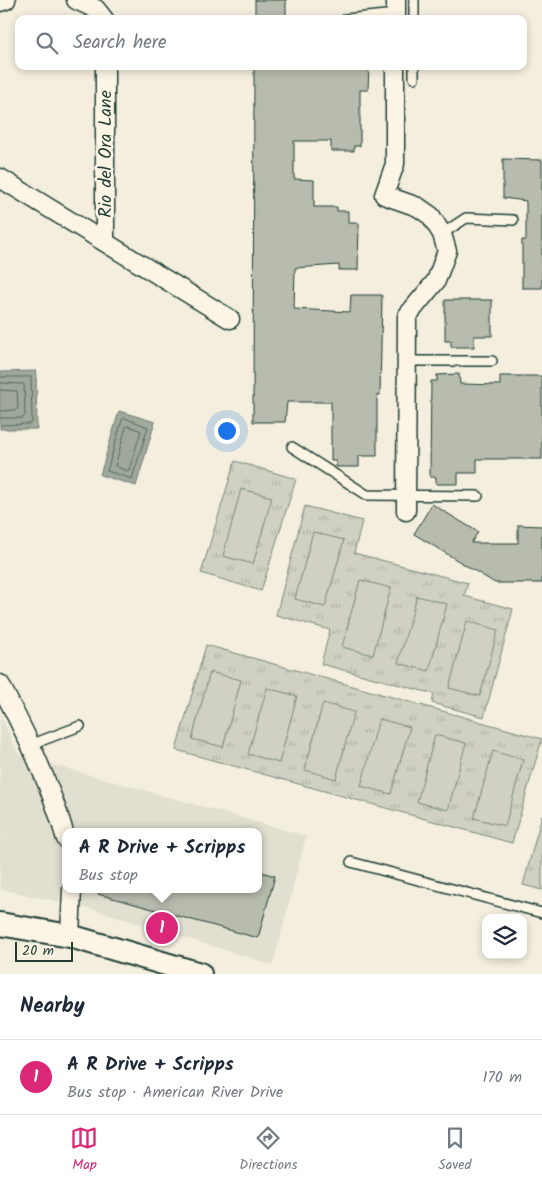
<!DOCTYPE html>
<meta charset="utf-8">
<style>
:root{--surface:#fff;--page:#f6f6f7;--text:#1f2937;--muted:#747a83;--line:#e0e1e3;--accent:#db2777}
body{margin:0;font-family:Kalam,sans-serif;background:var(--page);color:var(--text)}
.controls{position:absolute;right:15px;bottom:15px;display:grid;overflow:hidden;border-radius:10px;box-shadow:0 2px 8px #0003}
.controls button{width:45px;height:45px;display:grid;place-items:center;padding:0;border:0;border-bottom:1px solid var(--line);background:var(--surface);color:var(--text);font:25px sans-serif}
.scale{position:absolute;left:15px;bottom:12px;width:58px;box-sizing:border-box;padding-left:5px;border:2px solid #1f3d34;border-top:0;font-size:14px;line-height:18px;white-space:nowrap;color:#1f3d34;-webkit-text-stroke:4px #fcf5e5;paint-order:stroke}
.you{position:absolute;left:226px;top:430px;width:18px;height:18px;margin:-12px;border:4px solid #fff;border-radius:50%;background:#1a73e8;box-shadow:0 0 0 8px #1a73e833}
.badge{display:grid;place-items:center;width:32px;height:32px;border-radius:50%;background:var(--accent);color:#fff;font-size:16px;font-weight:700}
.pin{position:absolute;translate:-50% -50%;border:2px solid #fff;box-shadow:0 1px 5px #0006}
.popup{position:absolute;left:62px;top:828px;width:200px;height:65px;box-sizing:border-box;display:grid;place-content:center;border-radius:10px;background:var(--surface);filter:drop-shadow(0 1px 4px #0005);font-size:16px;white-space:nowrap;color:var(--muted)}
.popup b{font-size:19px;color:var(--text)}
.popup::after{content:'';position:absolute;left:50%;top:100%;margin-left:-10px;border:10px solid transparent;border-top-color:var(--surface)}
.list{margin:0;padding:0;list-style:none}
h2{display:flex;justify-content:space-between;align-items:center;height:65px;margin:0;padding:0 20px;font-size:21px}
h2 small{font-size:16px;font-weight:400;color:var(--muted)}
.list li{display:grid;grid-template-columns:32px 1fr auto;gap:15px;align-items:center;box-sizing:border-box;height:75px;padding:0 20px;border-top:1px solid var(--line)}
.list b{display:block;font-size:19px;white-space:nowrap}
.list p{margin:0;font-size:16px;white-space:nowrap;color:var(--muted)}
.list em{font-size:16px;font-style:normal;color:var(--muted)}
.icon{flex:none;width:28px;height:28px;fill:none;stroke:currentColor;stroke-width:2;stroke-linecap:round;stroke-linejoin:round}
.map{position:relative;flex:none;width:542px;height:974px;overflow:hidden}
.search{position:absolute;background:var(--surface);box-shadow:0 2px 8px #0003;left:15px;right:15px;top:15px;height:55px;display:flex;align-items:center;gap:12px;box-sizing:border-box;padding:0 18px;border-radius:10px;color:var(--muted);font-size:19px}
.sheet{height:140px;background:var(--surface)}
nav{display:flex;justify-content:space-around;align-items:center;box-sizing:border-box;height:70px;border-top:1px solid var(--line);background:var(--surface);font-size:14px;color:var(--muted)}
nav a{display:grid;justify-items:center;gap:2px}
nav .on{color:var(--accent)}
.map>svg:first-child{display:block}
.built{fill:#e1dfd0;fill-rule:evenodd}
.park{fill:url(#park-tufts);stroke:#78877b}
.pitch{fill:#d0d1c2;stroke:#78877b}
.water{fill:#a0a89b;stroke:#6c7d72}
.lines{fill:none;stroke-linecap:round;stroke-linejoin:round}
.shore{stroke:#53685d;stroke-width:1}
.building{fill:#b8bcae;stroke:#1f3d34}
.service-casing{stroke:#1f3d34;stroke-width:12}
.minor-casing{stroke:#1f3d34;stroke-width:21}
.tertiary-casing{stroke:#1f3d34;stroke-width:26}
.service{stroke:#fcf5e5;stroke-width:9}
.minor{stroke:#fcf5e5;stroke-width:18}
.tertiary{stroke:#fcf5e5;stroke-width:22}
.labels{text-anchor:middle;stroke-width:5;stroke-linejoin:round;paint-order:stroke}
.street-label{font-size:18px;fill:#1f3d34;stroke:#fcf5e5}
</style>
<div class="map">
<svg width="542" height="974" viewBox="0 0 542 974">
<defs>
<pattern id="park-tufts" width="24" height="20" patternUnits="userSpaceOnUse" patternTransform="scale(1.25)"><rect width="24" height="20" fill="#d0d1c2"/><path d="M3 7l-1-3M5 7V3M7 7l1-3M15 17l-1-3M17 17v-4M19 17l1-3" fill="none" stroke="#b2b4a7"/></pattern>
</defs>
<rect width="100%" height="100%" fill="#f3eede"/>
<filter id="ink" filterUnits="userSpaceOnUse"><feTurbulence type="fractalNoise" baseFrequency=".02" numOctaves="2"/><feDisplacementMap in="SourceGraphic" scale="10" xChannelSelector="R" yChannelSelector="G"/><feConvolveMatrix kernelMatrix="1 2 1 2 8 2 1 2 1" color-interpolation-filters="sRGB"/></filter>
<g filter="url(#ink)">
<!-- built -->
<path class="built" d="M 0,714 L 19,755 L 306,836 L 273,965 L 96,910 L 0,889 ZM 66,832 L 258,832 L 258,889 L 66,889 Z"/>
<!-- park -->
<path class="park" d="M 235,461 L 296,479 L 261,591 L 201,573 Z
M 305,506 L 362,521 L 354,553 L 468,583 L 464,596 L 513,609 L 484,717 L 432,703 L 434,694 L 321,664 L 330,630 L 276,615 Z
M 206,645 L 542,739 L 512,843 L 176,750 Z
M 542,815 L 542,890 L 523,885 Z"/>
<!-- pitch -->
<path class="pitch" d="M 241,489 L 272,497 L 253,564 L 223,556 Z
M 313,532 L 344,540 L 325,607 L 295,599 Z
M 360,580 L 391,588 L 373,655 L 342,647 Z
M 417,596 L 447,604 L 429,671 L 398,663 Z
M 467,621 L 498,630 L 480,696 L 449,688 Z
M 210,672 L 241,680 L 223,747 L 192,739 Z
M 267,688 L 297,696 L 279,763 L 248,754 Z
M 323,703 L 354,712 L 336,779 L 305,770 Z
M 379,719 L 410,727 L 391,794 L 361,786 Z
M 435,735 L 466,743 L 448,810 L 417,802 Z
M 493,751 L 523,760 L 505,826 L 474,818 Z"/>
<!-- water -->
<path class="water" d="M 36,371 L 37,429 L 0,429 L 0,372 Z
M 119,411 L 155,422 L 136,486 L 100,475 Z"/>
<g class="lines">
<!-- shore -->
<path class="shore" d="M 0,377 L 31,377 L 32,422 L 29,424 L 0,425
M 0,383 L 24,384 L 25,415 L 23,418 L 0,418
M 0,390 L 17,391 L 18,408 L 15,410 L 0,411
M 125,418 L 148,427 L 132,479 L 107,471 L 122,420 Z
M 129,426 L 141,431 L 129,470 L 127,471 L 115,466 L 126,427 Z"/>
</g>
<!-- building -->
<path class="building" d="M 255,0 L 286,0 L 286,19 L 255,19 Z
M 254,66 L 369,66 L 368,90 L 360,90 L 360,146 L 354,146 L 354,151 L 331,151 L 331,141 L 294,141 L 294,179 L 314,180 L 314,207 L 337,207 L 337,211 L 348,211 L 348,223 L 359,223 L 358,270 L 339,270 L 339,265 L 295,268 L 294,309 L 350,312 L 351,295 L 382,295 L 380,395 L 377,395 L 377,456 L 359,456 L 359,467 L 336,467 L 336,461 L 331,461 L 331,402 L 287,402 L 285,422 L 253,422 Z
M 503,159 L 542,160 L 542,288 L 522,288 L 522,240 L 526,240 L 526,201 L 503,198 Z
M 445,300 L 492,300 L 492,336 L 474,336 L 474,347 L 451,347 L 451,341 L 445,341 Z
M 459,374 L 460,384 L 500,385 L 500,376 L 542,376 L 542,459 L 477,459 L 477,473 L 458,473 L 458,484 L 436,484 L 436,477 L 430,477 L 431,381 L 437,381 L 437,375 Z
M 432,504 L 478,532 L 471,543 L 518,543 L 518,525 L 542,526 L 542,583 L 495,583 L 414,534 Z
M 258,871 L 275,876 L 258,938 L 98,894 L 98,889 L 258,889 Z"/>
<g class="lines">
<defs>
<path id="service" d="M 346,19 L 396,14
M 414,19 L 414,0
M 414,78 L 414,66
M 442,234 L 466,218 L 513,220
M 407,361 L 492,361
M 292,447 L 367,495 L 478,496
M 30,745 L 80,726
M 351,862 L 542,913"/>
<path id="minor" d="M 76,0 L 96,9 L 104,19
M 0,2 L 6,0
M 396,19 L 396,0
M 105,66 L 105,242
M 395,66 L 395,164 L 384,195 L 418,207 L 431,216 L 442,234 L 447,251 L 436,281 L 407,316 L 406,511
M 0,178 L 230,319
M 0,684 C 26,734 51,785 66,839
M 70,936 L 72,889"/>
<path id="tertiary" d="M 0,924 L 70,936 L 200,974"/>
</defs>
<!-- service casing -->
<use href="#service" class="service-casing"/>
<!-- minor casing -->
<use href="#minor" class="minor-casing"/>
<!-- tertiary casing -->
<use href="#tertiary" class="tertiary-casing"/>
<!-- service -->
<use href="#service" class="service"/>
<!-- minor -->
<use href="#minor" class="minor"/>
<!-- tertiary -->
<use href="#tertiary" class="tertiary"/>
</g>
</g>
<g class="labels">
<!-- street labels -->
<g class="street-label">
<text transform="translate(105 154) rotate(-90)" y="6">Rio del Ora Lane</text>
</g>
</g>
</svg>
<div class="controls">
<button><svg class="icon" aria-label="layers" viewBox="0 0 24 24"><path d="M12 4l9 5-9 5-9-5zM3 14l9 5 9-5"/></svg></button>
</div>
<div class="scale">20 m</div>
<div class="you"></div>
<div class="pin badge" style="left:162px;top:928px">1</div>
<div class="popup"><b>A R Drive + Scripps</b>Bus stop</div>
<div class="search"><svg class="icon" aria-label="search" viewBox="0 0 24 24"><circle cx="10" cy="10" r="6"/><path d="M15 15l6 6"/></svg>Search here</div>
</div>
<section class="sheet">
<h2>Nearby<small></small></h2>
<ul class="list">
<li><span class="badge">1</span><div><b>A R Drive + Scripps</b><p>Bus stop · American River Drive</p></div><em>170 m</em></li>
</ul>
</section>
<nav>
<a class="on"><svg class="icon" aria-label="map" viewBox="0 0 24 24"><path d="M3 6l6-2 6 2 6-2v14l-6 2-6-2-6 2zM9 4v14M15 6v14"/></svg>Map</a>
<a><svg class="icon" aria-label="directions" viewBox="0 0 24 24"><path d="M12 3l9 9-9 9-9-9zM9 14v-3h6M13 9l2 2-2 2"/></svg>Directions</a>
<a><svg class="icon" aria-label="saved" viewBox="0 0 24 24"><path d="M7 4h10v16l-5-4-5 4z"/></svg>Saved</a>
</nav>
